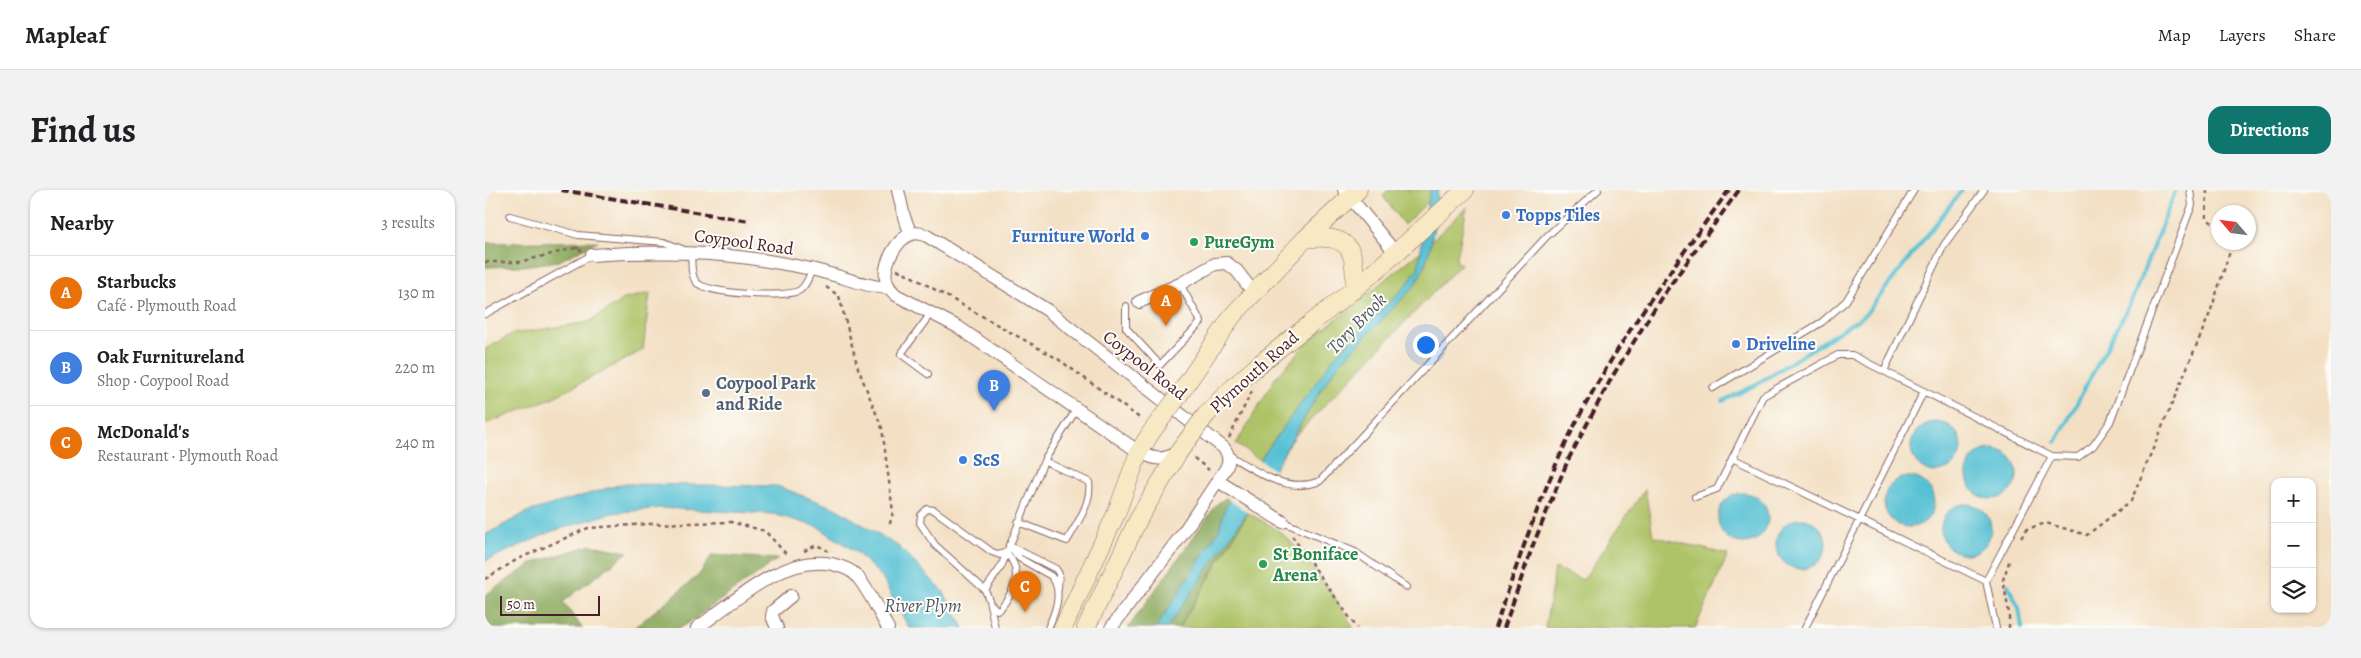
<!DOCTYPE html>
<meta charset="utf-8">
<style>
:root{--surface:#fff;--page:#f2f2f2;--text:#202124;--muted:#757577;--line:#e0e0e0;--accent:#0f766e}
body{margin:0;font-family:Alegreya,serif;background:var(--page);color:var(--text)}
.controls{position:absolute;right:15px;bottom:15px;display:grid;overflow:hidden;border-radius:10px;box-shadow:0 1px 4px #0004}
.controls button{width:45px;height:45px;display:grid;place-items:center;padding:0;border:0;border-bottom:1px solid var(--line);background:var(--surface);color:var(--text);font:25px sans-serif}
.compass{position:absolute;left:1726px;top:15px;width:45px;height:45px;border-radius:50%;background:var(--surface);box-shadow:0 1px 4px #0004;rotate:298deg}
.scale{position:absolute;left:15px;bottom:12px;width:100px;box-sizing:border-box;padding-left:5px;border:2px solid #4a1f2b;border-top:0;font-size:14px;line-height:18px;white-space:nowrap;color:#4a1f2b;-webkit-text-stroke:4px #fdfcf7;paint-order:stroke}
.you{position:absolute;left:940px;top:154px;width:18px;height:18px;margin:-12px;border:4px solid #fff;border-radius:50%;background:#1a73e8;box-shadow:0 0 0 8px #1a73e833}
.badge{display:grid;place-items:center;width:32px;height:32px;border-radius:50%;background:var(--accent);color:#fff;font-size:16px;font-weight:700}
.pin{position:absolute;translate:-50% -41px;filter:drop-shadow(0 1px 2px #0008)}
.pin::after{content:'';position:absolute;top:26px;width:18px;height:15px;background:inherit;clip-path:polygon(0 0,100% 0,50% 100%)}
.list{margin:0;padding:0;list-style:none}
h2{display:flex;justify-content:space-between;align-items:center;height:65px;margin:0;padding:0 20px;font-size:21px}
h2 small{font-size:16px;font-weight:400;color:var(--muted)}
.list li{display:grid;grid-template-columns:32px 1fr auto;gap:15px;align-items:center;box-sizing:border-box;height:75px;padding:0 20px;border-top:1px solid var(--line)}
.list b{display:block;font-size:19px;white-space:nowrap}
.list p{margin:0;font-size:16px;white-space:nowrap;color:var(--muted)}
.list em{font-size:16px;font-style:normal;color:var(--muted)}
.icon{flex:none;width:28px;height:28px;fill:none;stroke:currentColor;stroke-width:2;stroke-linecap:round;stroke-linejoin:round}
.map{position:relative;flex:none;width:1846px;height:438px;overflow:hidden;border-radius:15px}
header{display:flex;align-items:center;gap:30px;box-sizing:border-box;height:70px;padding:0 25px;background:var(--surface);border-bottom:1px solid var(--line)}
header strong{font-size:24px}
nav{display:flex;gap:28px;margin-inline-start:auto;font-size:18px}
.intro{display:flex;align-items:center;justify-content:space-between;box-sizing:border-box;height:120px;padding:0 30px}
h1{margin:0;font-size:35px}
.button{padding:12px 22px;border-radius:15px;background:var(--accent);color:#fff;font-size:18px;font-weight:700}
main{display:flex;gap:30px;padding:0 30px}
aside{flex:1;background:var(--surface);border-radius:15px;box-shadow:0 1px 4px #0004}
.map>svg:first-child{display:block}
.green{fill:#aec367;stroke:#7c7149}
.forest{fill:#8aa95c;stroke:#6a6444}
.water{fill:#57c1d4;stroke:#507080}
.pier{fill:#f3e0c4}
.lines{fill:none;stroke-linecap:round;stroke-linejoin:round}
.stream{stroke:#57c1d4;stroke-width:4}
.lane-casing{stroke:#856361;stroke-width:8}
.street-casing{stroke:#856361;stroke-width:14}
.secondary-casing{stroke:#856361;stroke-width:19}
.path{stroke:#856361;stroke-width:2.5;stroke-dasharray:4 4;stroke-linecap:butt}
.lane{stroke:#fff;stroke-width:6}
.street{stroke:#fff;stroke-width:12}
.secondary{stroke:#f7e9c3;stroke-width:18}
.rail{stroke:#4a1f2b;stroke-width:4;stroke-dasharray:8 4;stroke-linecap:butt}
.secondary-bridge-casing{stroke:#856361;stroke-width:19;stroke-linecap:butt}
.secondary-bridge{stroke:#f7e9c3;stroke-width:18}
.shop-dot{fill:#3f7fe0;stroke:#fdfcf7;stroke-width:2}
.leisure-dot{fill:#2e9e5b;stroke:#fdfcf7;stroke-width:2}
.service-dot{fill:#5c6f8a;stroke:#fdfcf7;stroke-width:2}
.labels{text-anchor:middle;stroke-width:4;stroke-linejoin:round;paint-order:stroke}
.shop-label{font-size:18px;font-weight:bold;fill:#366cbe;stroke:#fdfcf7;text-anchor:start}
.street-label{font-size:18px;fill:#4a1f2b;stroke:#fdfcf7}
.leisure-label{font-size:18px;font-weight:bold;fill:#27864d;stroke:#fdfcf7;text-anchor:start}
.service-label{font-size:18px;font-weight:bold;fill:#4e5e75;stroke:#fdfcf7;text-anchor:start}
.water-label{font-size:19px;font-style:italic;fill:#4f5866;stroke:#fdfcf7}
</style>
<header>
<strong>Mapleaf</strong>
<nav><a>Map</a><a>Layers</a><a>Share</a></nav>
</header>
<div class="intro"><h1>Find us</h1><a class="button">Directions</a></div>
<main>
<aside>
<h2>Nearby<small>3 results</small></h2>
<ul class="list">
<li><span class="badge" style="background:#e8710a">A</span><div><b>Starbucks</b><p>Café · Plymouth Road</p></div><em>130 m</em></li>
<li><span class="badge" style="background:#3f7fe0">B</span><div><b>Oak Furnitureland</b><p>Shop · Coypool Road</p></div><em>220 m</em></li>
<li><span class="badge" style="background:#e8710a">C</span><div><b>McDonald's</b><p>Restaurant · Plymouth Road</p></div><em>240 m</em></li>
</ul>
</aside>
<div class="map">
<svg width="1846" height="438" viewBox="0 0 1846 438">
<rect width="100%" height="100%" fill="#fdfcf7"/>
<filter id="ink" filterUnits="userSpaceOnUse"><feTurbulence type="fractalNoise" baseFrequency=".02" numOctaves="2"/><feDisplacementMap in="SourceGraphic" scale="10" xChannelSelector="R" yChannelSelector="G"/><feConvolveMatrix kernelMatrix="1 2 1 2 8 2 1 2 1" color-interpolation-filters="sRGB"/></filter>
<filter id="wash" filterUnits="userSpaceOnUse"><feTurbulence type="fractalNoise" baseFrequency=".0096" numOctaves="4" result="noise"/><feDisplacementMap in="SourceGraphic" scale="20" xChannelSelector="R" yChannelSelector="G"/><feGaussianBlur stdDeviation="1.12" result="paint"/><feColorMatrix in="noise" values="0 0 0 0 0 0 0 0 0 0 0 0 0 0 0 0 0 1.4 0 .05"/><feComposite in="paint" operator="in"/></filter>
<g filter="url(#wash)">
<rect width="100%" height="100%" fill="#f3e0c4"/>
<!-- green -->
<path class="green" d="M 903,0 L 955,0 L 919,35 L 898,6 Z
M 982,17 L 971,71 L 976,74 L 810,246 L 788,279 L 751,254 L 791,187 L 826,149 L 936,61 Z
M 165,103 L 158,160 L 67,208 L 0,234 L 0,159 L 27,144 L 104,132 L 139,109 Z
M 1160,299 L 1168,346 L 1243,365 L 1210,438 L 1060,438 L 1070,378 L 1098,390 Z
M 763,323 C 777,331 791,337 802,348 C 820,366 858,416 868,438 L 694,438 Z"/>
<!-- forest -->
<path class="forest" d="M 113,51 L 74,71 L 38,76 L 0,77 L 0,53 Z
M 741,308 L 763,323 L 694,438 L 643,438 L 733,313 Z
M 106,355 L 143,362 L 78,412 L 97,438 L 0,438 L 0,405 L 48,373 Z
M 227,365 L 293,369 L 196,438 L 149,438 L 214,385 Z"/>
<!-- water -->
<path class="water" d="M 945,0 L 953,0 C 949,36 948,69 927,99 L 855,173 L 836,200 L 773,307 L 682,438 L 671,438 L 734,340 L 740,318 L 850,166 L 920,97 L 933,78 Z
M1426 257a25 25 0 1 1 50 0a25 25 0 1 1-50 0Z
M1482 284a25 25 0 1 1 50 0a25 25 0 1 1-50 0Z
M1399 312a25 25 0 1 1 50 0a25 25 0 1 1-50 0Z
M 137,294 L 292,296 L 350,318 L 413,356 L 458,401 L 479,438 L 424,438 L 396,386 L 371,362 L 333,337 L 288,324 L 176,318 L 127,323 L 68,341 L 0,371 L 0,345 L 42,322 Z
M1233 328a25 25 0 1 1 50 0a25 25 0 1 1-50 0Z
M1456 339a25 25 0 1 1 50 0a25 25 0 1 1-50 0Z
M1291 354a25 25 0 1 1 50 0a25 25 0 1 1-50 0Z"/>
<!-- pier -->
<path class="pier" d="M 772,268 L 790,281 L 763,323 L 743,309 Z"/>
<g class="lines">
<!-- stream -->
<path class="stream" d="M 1238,211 L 1272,194 L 1380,125 L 1477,0
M 1571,252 L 1646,112 L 1690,2
M 1523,395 L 1534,418 L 1537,438"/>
</g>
</g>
<g filter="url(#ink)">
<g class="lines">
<defs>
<path id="lane" d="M 25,26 L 93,45 L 179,52 L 197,59
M 206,62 C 207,72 205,84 211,92 C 221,104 302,109 315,100 C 322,95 324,86 327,80
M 641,116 L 641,138 L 675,175 L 716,132 L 695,94
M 0,124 L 107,65
M 1399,181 L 1459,55 L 1499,0
M 443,184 L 416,164 L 447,122
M 1228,198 L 1337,132 L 1361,111 L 1429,0
M 744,265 C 772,282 802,304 835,291 L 1062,46 L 1113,0
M 1247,268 L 1501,391
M 1210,307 L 1232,299 L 1278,206 L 1353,165 L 1367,165 L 1567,266 L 1593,267 L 1608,256 L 1625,232 L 1707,15 L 1705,0
M 533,332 L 582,351 C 592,333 607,313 604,292 L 559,271
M 798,332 L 870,362 L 921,397
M 524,355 L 534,368 L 566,386 C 579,401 570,423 563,438
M 527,357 L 571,379 L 574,384 L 573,399
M 500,400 L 516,377 L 559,271 L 591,220
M 506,414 L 512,420 L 515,419 C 530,400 539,382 521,362
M 510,438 L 504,410 L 500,400 L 450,355 L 435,333 L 436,325 L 442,319 L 449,320 L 507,362 L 515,365 L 521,362
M 1320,438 L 1439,201
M 1511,438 L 1501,391 L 1567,266"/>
<path id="street" d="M 413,0 L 419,27 L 426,44
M 859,0 L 910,62
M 107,65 C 169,61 228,61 289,72 C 306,75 324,78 341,83 C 362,88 382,97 404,98
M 654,112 L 695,94 L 730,74 L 742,73 L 752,81 L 768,102
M 733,291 L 798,332
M 212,438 C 249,412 299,364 347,374 C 355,376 365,379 371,385 C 384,400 393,421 403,438
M 292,438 L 287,426 L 288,421 L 306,406
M 626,438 L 696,346 L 741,278 C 745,270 744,265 739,258 L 562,120 L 442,46 C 437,44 432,42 427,44 C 412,48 398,74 401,89 C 402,96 406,100 411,105 L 473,137 L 654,262 C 672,270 675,271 693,263"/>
<path id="secondary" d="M 820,49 C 864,43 872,58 869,100
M 692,208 L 748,125 L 820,49 L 873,0
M 721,225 C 765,176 819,141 869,99 C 907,68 943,33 980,0
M 578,438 L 631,324 L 654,262 L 667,241
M 601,438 L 655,326 L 693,263"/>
</defs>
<!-- lane casing -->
<use href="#lane" class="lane-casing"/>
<!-- street casing -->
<use href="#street" class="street-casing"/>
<!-- secondary casing -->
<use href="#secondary" class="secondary-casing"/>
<!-- path -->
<path class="path" d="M 1722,0 L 1721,28 L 1734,38
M 90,58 L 96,58
M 0,72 L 35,72 L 90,58 L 97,61
M 412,80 L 417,81 L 573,169 L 656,229
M 341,97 L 354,106 L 373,178 L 397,238 L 408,322 L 404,337
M 744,248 L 767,201
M 709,268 L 724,280
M 807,346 L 872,438
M 1536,348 L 1542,339 L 1561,333 L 1602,345 L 1646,311 L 1725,123 L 1748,52
M 319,361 L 332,355 L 343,361
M 0,389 L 33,369 L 103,338 L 162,334 L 246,332 L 280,341 L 303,366
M 1524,438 L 1524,423 L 1518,390 L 1525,369"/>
<!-- lane -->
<use href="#lane" class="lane"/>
<!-- street -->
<use href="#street" class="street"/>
<!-- secondary -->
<use href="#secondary" class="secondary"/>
<!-- rail -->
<path class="rail" d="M 76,0 L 264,31
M 1010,438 C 1030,381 1049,323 1074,268 C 1117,172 1182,85 1244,0
M 1019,438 L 1048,355 L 1083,270 L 1127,187 L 1176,108 L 1254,0"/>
<defs>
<path id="secondary-bridge" d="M 667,241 L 692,208
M 693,263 L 721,225"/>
</defs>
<!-- secondary-bridge casing -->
<use href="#secondary-bridge" class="secondary-bridge-casing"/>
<!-- secondary-bridge -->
<use href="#secondary-bridge" class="secondary-bridge"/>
</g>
</g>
<!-- markers -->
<g class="shop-dot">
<circle cx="1021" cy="25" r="5"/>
<circle cx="660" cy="46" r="5"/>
<circle cx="1251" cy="154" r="5"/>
<circle cx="478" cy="270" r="5"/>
</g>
<g class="leisure-dot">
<circle cx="709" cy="52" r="5"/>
<circle cx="778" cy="374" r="5"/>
</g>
<circle class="service-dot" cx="221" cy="203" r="5"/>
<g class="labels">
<!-- shop labels -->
<g class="shop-label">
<text x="1031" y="31">Topps Tiles</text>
<text x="650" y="52" text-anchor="end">Furniture World</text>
<text x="1261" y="160">Driveline</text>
<text x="488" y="276">ScS</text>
</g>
<!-- street labels -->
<g class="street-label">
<text transform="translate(259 52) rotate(8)" y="6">Coypool Road</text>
<text transform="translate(660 175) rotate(38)" y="6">Coypool Road</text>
<text transform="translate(769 182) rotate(-42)" y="6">Plymouth Road</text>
</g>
<!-- leisure labels -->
<g class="leisure-label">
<text x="719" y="58">PureGym</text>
<text x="788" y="370">St Boniface<tspan x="788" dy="21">Arena</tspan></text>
</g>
<!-- service labels -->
<g class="service-label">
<text x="231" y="199">Coypool Park<tspan x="231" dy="21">and Ride</tspan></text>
</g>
<!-- water labels -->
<g class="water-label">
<text transform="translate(871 133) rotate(-46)" y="7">Tory Brook</text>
<text x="438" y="422">River Plym</text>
</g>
</g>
</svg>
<div class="controls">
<button>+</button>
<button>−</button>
<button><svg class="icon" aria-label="layers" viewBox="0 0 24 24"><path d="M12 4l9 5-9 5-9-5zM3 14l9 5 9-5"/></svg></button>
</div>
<svg class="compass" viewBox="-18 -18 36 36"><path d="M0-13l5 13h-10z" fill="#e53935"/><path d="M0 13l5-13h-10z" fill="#757577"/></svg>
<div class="scale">50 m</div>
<div class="you"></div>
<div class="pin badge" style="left:681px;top:136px;background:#e8710a">A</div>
<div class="pin badge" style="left:509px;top:221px;background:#3f7fe0">B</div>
<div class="pin badge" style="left:540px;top:422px;background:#e8710a">C</div>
</div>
</main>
